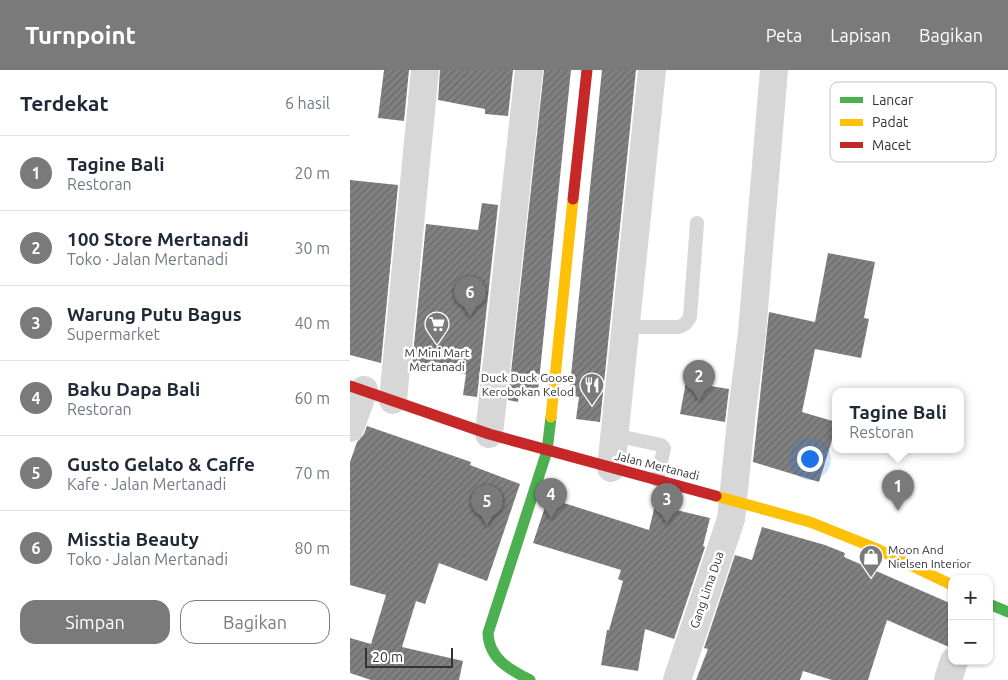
<!DOCTYPE html>
<html lang="id">
<meta charset="utf-8">
<style>
:root{--surface:#fff;--page:#f2f2f3;--text:#1f2937;--muted:#747a83;--line:#e0e1e3;--accent:#7a7a7a}
body{margin:0;font-family:Ubuntu,sans-serif;background:var(--page);color:var(--text)}
.controls{position:absolute;right:15px;bottom:15px;display:grid;overflow:hidden;border-radius:10px;box-shadow:0 1px 4px #0004}
.controls button{width:45px;height:45px;display:grid;place-items:center;padding:0;border:0;border-bottom:1px solid var(--line);background:var(--surface);color:var(--text);font:25px sans-serif}
.scale{position:absolute;left:15px;bottom:12px;width:88px;box-sizing:border-box;padding-left:5px;border:2px solid #333;border-top:0;font-size:14px;line-height:18px;white-space:nowrap;color:#333;-webkit-text-stroke:4px #fff;paint-order:stroke}
.you{position:absolute;left:459px;top:388px;width:18px;height:18px;margin:-12px;border:4px solid #fff;border-radius:50%;background:#1a73e8;box-shadow:0 0 0 8px #1a73e833}
.badge{display:grid;place-items:center;width:32px;height:32px;border-radius:50%;background:var(--accent);color:#fff;font-size:16px;font-weight:700}
.pin{position:absolute;translate:-50% -41px;filter:drop-shadow(0 1px 2px #0008)}
.pin::after{content:'';position:absolute;top:26px;width:18px;height:15px;background:inherit;clip-path:polygon(0 0,100% 0,50% 100%)}
.popup{position:absolute;left:482px;top:318px;width:132px;height:65px;box-sizing:border-box;display:grid;place-content:center;border-radius:10px;background:var(--surface);filter:drop-shadow(0 1px 4px #0005);font-size:16px;white-space:nowrap;color:var(--muted)}
.popup b{font-size:19px;color:var(--text)}
.popup::after{content:'';position:absolute;left:50%;top:100%;margin-left:-10px;border:10px solid transparent;border-top-color:var(--surface)}
.list{margin:0;padding:0;list-style:none}
h2{display:flex;justify-content:space-between;align-items:center;height:65px;margin:0;padding:0 20px;font-size:21px}
h2 small{font-size:16px;font-weight:400;color:var(--muted)}
.list li{display:grid;grid-template-columns:32px 1fr auto;gap:15px;align-items:center;box-sizing:border-box;height:75px;padding:0 20px;border-top:1px solid var(--line)}
.list b{display:block;font-size:19px;white-space:nowrap}
.list p{margin:0;font-size:16px;white-space:nowrap;color:var(--muted)}
.list em{font-size:16px;font-style:normal;color:var(--muted)}
.actions{display:flex;gap:10px;padding:15px 20px}
.actions a{flex:1;padding:11px 0;border:1px solid var(--accent);border-radius:15px;text-align:center;font-size:18px;color:var(--accent)}
.actions .main{background:var(--accent);color:#fff}
.map{position:relative;flex:none;width:658px;height:610px;overflow:hidden}
header{display:flex;align-items:center;gap:30px;box-sizing:border-box;height:70px;padding:0 25px;background:var(--accent);color:#fff}
header strong{font-size:24px}
nav{display:flex;gap:28px;margin-inline-start:auto;font-size:18px}
main{display:flex}
aside{flex:1;background:var(--surface)}
.map>svg:first-child{display:block}
.building{fill:url(#building-hatch)}
.lines{fill:none;stroke-linecap:round;stroke-linejoin:round}
.lane{stroke:#d7d7d7;stroke-width:14}
.street{stroke:#d7d7d7;stroke-width:28}
.fast{stroke:#4caf50;stroke-width:11}
.slow{stroke:#ffc107;stroke-width:11}
.jam{stroke:#c62828;stroke-width:11}
.labels{text-anchor:middle;stroke-width:5;stroke-linejoin:round;paint-order:stroke}
.poi-label{font-size:12px;fill:#333;stroke:#fff}
.street-label{font-size:12px;fill:#333;stroke:#fff}
.key{fill:#fff;stroke:#c2c2c2;stroke-width:1}
.key-label{font-size:14px;fill:#333}
</style>
<header>
<strong>Turnpoint</strong>
<nav><a>Peta</a><a>Lapisan</a><a>Bagikan</a></nav>
</header>
<main>
<aside>
<h2>Terdekat<small>6 hasil</small></h2>
<ul class="list">
<li><span class="badge">1</span><div><b>Tagine Bali</b><p>Restoran</p></div><em>20 m</em></li>
<li><span class="badge">2</span><div><b>100 Store Mertanadi</b><p>Toko · Jalan Mertanadi</p></div><em>30 m</em></li>
<li><span class="badge">3</span><div><b>Warung Putu Bagus</b><p>Supermarket</p></div><em>40 m</em></li>
<li><span class="badge">4</span><div><b>Baku Dapa Bali</b><p>Restoran</p></div><em>60 m</em></li>
<li><span class="badge">5</span><div><b>Gusto Gelato &amp; Caffe</b><p>Kafe · Jalan Mertanadi</p></div><em>70 m</em></li>
<li><span class="badge">6</span><div><b>Misstia Beauty</b><p>Toko · Jalan Mertanadi</p></div><em>80 m</em></li>
</ul>
<div class="actions"><a class="main">Simpan</a><a>Bagikan</a></div>
</aside>
<div class="map">
<svg width="658" height="610" viewBox="0 0 658 610">
<defs>
<pattern id="building-hatch" width="6" height="6" patternUnits="userSpaceOnUse" patternTransform="scale(1.25)"><rect width="6" height="6" fill="#818181"/><path d="M-1 1l2-2M0 6l6-6M5 7l2-2" fill="none" stroke="#6a6a6a"/></pattern>
</defs>
<rect width="100%" height="100%" fill="#fff"/>
<!-- building -->
<path class="building" d="M 34,0 L 59,0 L 54,51 L 28,48 Z
M 90,0 L 163,0 L 158,46 L 135,44 L 135,39 L 88,30 Z
M 194,0 L 221,0 L 188,321 L 169,318 L 168,332 L 158,330 Z
M 252,0 L 286,0 L 250,352 L 226,349 L 229,327 L 219,325 Z
M 493,15 L 515,18 L 510,59 L 487,56 Z
M 0,110 L 48,115 L 31,293 L 0,285 Z
M 132,133 L 148,135 L 127,327 L 113,325 L 116,304 L 62,295 L 76,154 L 128,160 Z
M 478,183 L 525,192 L 514,248 L 519,249 L 511,288 L 465,279 L 452,342 L 486,352 L 486,357 L 469,412 L 403,392 L 419,242 L 465,252 Z
M 336,312 L 379,319 L 375,352 L 330,344 Z
M 17,356 L 121,392 L 120,395 L 170,414 L 137,511 L 89,493 L 75,534 L 66,531 L 52,577 L 113,591 L 109,610 L 21,610 L 0,603 L 0,568 L 21,574 L 36,525 L 0,515 L 0,392 L 7,372 L 14,364 Z
M 198,428 L 299,460 L 305,435 L 360,448 L 353,476 L 355,477 L 324,569 L 295,559 L 288,601 L 251,595 L 257,560 L 259,560 L 273,511 L 268,509 L 271,500 L 183,473 Z
M 412,457 L 475,475 L 495,483 L 494,487 L 602,534 L 602,576 L 599,577 L 537,550 L 518,610 L 482,610 L 453,601 L 450,610 L 346,610 L 358,579 L 354,578 L 385,485 L 402,490 Z"/>
<g class="lines">
<!-- lane -->
<path class="lane" d="M 276,257 L 329,257 L 335,254 L 340,247 L 347,153
M 264,365 L 311,375 L 314,378 L 307,410"/>
<!-- street -->
<path class="street" d="M 43,330 L 75,0
M 0,358 L 14,320
M 139,364 L 179,0
M 261,398 L 302,0
M 327,610 L 381,449 L 392,341 L 402,263 L 424,0
M 598,610 L 604,591"/>
<!-- fast -->
<path class="fast" d="M 639,534 L 658,542
M 180,610 C 159,599 139,589 138,563 L 197,381 L 201,347"/>
<!-- slow -->
<path class="slow" d="M 201,347 L 223,129
M 366,426 L 460,452 L 525,478 L 602,515"/>
<!-- jam -->
<path class="jam" d="M 223,129 L 237,0
M 0,316 L 139,364 L 366,426"/>
</g>
<!-- icons -->
<defs>
<symbol id="supermarket-pin" viewBox="-11 -11 22 30"><path d="M0 17L-7.5 6A9.5 9.5 0 1 1 7.5 6Z" fill="#7a7a7a" stroke="#fff"/><path d="M-6-5.5h2.5l.6 2H6L4.5 2H-2.5L-4.4-4H-6ZM-1.5 3.2a1.3 1.3 0 1 0 .1 0ZM3 3.2a1.3 1.3 0 1 0 .1 0Z" fill="#fff"/></symbol>
<symbol id="restaurant-pin" viewBox="-11 -11 22 30"><path d="M0 17L-7.5 6A9.5 9.5 0 1 1 7.5 6Z" fill="#7a7a7a" stroke="#fff"/><path d="M-5-6h1v4h1v-4h1v4h1v-4h1v5L-1.5 .5V6h-2V.5L-5-1ZM5-6V6H3V1.5H1.5Q1.5-4 5-6Z" fill="#fff"/></symbol>
<symbol id="shop-pin" viewBox="-11 -11 22 30"><path d="M0 17L-7.5 6A9.5 9.5 0 1 1 7.5 6Z" fill="#7a7a7a" stroke="#fff"/><path d="M-5-2.5h2.3a2.7 3.5 0 0 1 5.4 0H5L5.5 6h-11ZM-1.5-2.5h3a1.5 2.3 0 0 0-3 0Z" fill="#fff"/></symbol>
</defs>
<g fill-rule="evenodd">
<use href="#supermarket-pin" x="73" y="240" width="28" height="38"/>
<use href="#restaurant-pin" x="228" y="301" width="28" height="38"/>
<use href="#shop-pin" x="507" y="473" width="28" height="38"/>
</g>
<g class="labels">
<!-- poi labels -->
<g class="poi-label">
<text x="87" y="287">M Mini Mart<tspan x="87" dy="14">Mertanadi</tspan></text>
<text x="224" y="312" text-anchor="end">Duck Duck Goose<tspan x="224" dy="14">Kerobokan Kelod</tspan></text>
<text x="538" y="484" text-anchor="start">Moon And<tspan x="538" dy="14">Nielsen Interior</tspan></text>
</g>
<!-- street labels -->
<g class="street-label">
<text transform="translate(307 396) rotate(14)" y="4">Jalan Mertanadi</text>
<text transform="translate(357 520) rotate(-71)" y="4">Gang Lima Dua</text>
</g>
</g>
<!-- legend -->
<rect x="480" y="12" width="166" height="80" rx="8" class="key"/>
<rect x="490" y="27" width="23" height="6" fill="#4caf50"/>
<rect x="490" y="49" width="23" height="7" fill="#ffc107"/>
<rect x="490" y="72" width="23" height="6" fill="#c62828"/>
<g class="key-label">
<text x="522" y="35">Lancar</text>
<text x="522" y="57">Padat</text>
<text x="522" y="80">Macet</text>
</g>
</svg>
<div class="controls">
<button>+</button>
<button>−</button>
</div>
<div class="scale">20 m</div>
<div class="you"></div>
<div class="pin badge" style="left:548px;top:441px">1</div>
<div class="popup"><b>Tagine Bali</b>Restoran</div>
<div class="pin badge" style="left:349px;top:331px">2</div>
<div class="pin badge" style="left:317px;top:454px">3</div>
<div class="pin badge" style="left:201px;top:449px">4</div>
<div class="pin badge" style="left:137px;top:456px">5</div>
<div class="pin badge" style="left:120px;top:247px">6</div>
</div>
</main>
